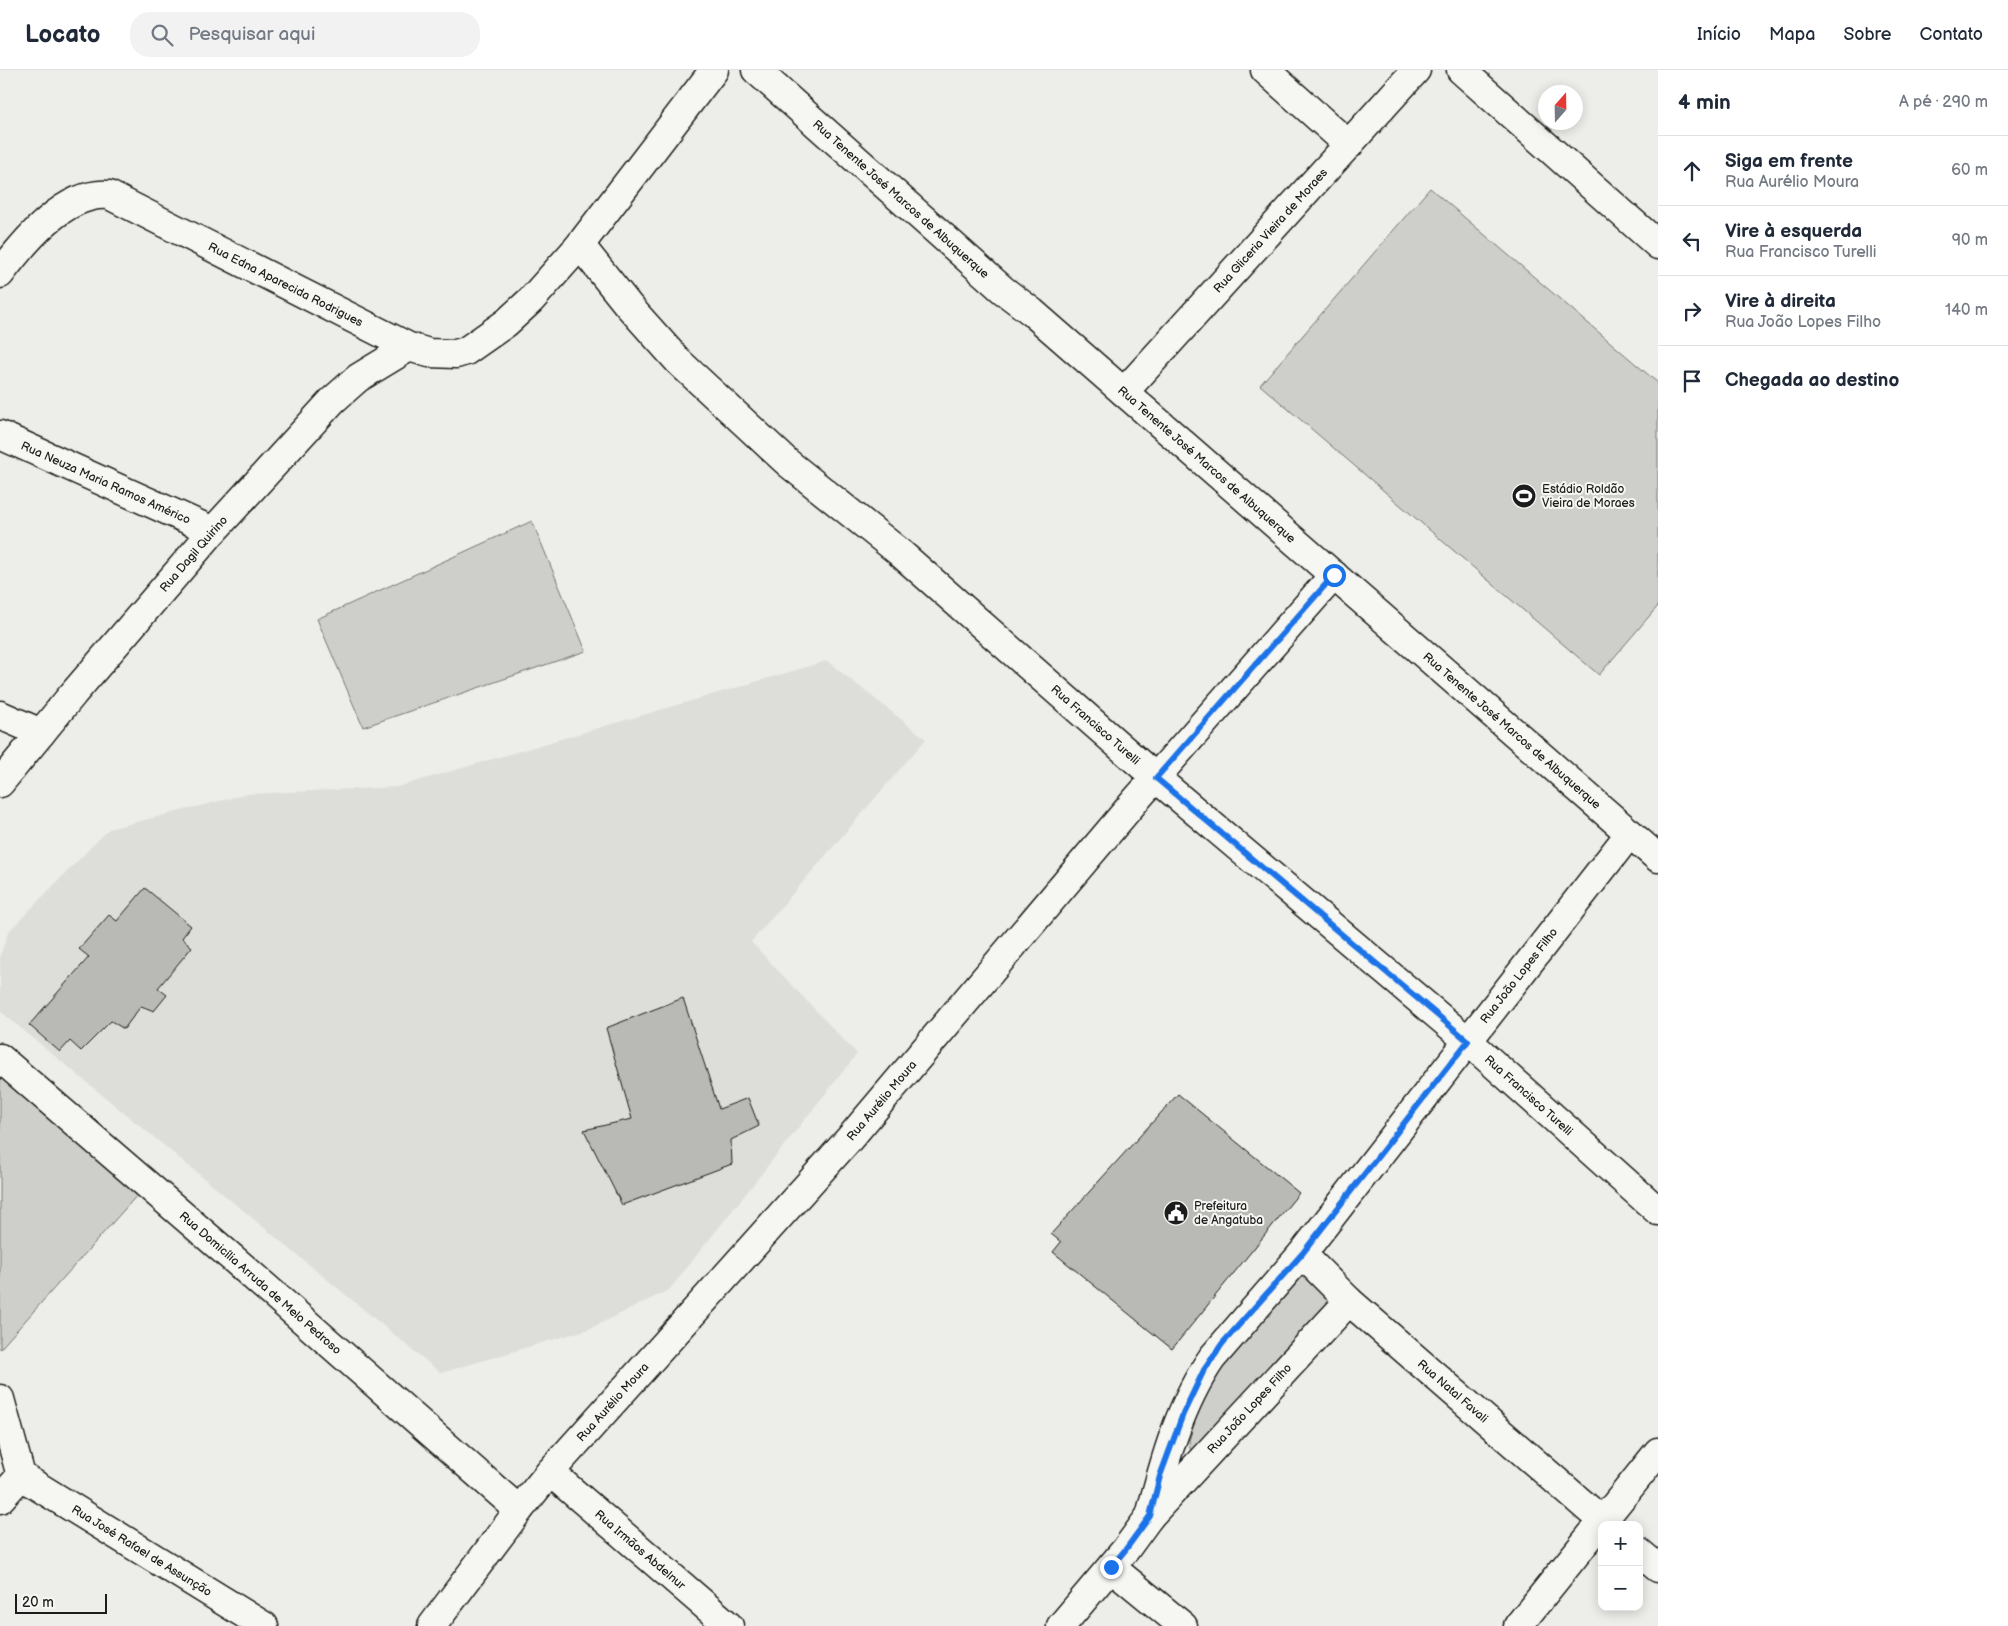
<!DOCTYPE html>
<html lang="pt">
<meta charset="utf-8">
<style>
:root{--surface:#fff;--page:#f2f2f3;--text:#1f2937;--muted:#747a83;--line:#e0e1e3}
body{margin:0;font-family:"Balsamiq Sans",sans-serif;background:var(--page);color:var(--text)}
.controls{position:absolute;right:15px;bottom:15px;display:grid;overflow:hidden;border-radius:10px;box-shadow:0 2px 12px #0003}
.controls button{width:45px;height:45px;display:grid;place-items:center;padding:0;border:0;border-bottom:1px solid var(--line);background:var(--surface);color:var(--text);font:25px sans-serif}
.compass{position:absolute;left:1538px;top:15px;width:45px;height:45px;border-radius:50%;background:var(--surface);box-shadow:0 2px 12px #0003;rotate:20deg}
.scale{position:absolute;left:15px;bottom:12px;width:92px;box-sizing:border-box;padding-left:5px;border:2px solid #1c1c1c;border-top:0;font-size:14px;line-height:18px;white-space:nowrap;color:#1c1c1c;-webkit-text-stroke:4px #f6f6f2;paint-order:stroke}
.stop{position:absolute;width:15px;height:15px;margin:-11px;border:4px solid #1a73e8;border-radius:50%;background:#fff}
.stop.end{background:#1a73e8;border-color:#fff;box-shadow:0 1px 5px #0008}
.list{margin:0;padding:0;list-style:none}
h2{display:flex;justify-content:space-between;align-items:center;height:65px;margin:0;padding:0 20px;font-size:21px}
h2 small{font-size:16px;font-weight:400;color:var(--muted)}
.list li{display:grid;grid-template-columns:32px 1fr auto;gap:15px;align-items:center;box-sizing:border-box;height:70px;padding:0 20px;border-top:1px solid var(--line)}
.list b{display:block;font-size:19px;white-space:nowrap}
.list p{margin:0;font-size:16px;white-space:nowrap;color:var(--muted)}
.list em{font-size:16px;font-style:normal;color:var(--muted)}
.icon{flex:none;width:28px;height:28px;fill:none;stroke:currentColor;stroke-width:2;stroke-linecap:round;stroke-linejoin:round}
.map{position:relative;flex:none;width:1658px;height:1556px;overflow:hidden}
header{display:flex;align-items:center;gap:30px;box-sizing:border-box;height:70px;padding:0 25px;background:var(--surface);border-bottom:1px solid var(--line)}
header strong{font-size:24px}
nav{display:flex;gap:28px;margin-inline-start:auto;font-size:18px}
.search{width:350px;height:45px;background:var(--page);display:flex;align-items:center;gap:12px;box-sizing:border-box;padding:0 18px;border-radius:20px;color:var(--muted);font-size:19px}
main{display:flex}
aside{flex:1;background:var(--surface)}
.map>svg:first-child{display:block}
.built{fill:#ddddda}
.green{fill:#cececb;stroke:#757574}
.building{fill:#b9b9b6;stroke:#1c1c1c}
.lines{fill:none;stroke-linecap:round;stroke-linejoin:round}
.minor-casing{stroke:#1c1c1c;stroke-width:31}
.minor{stroke:#f6f6f2;stroke-width:28}
.route{stroke:#1a73e8;stroke-width:6}
.labels{text-anchor:middle;stroke-width:4;stroke-linejoin:round;paint-order:stroke}
.street-label{font-size:12px;fill:#1c1c1c;stroke:#f6f6f2}
.poi-label{font-size:12px;fill:#1c1c1c;stroke:#f6f6f2;text-anchor:start}
</style>
<header>
<strong>Locato</strong>
<div class="search"><svg class="icon" aria-label="search" viewBox="0 0 24 24"><circle cx="10" cy="10" r="6"/><path d="M15 15l6 6"/></svg>Pesquisar aqui</div>
<nav><a>Início</a><a>Mapa</a><a>Sobre</a><a>Contato</a></nav>
</header>
<main>
<div class="map">
<svg width="1658" height="1556" viewBox="0 0 1658 1556">
<rect width="100%" height="100%" fill="#edede9"/>
<filter id="ink" filterUnits="userSpaceOnUse"><feTurbulence type="fractalNoise" baseFrequency=".02" numOctaves="2"/><feDisplacementMap in="SourceGraphic" scale="10" xChannelSelector="R" yChannelSelector="G"/><feConvolveMatrix kernelMatrix="1 2 1 2 8 2 1 2 1" color-interpolation-filters="sRGB"/></filter>
<g filter="url(#ink)">
<!-- built -->
<path class="built" d="M 827,591 L 926,669 L 751,872 L 857,984 L 669,1220 L 589,1259 L 441,1303 L 0,941 L 0,885 L 9,861 L 109,759 L 247,724 L 397,717 Z"/>
<!-- green -->
<path class="green" d="M 1430,118 L 1658,313 L 1658,536 L 1599,605 L 1260,315 Z
M 532,451 L 586,581 L 363,657 L 317,549 Z
M 0,971 L 155,1105 L 0,1279 Z
M 1298,1192 L 1335,1230 L 1193,1397 L 1189,1371 L 1205,1318 Z"/>
<!-- building -->
<path class="building" d="M 145,818 L 191,856 L 182,868 L 192,877 L 158,918 L 167,925 L 154,941 L 141,936 L 124,959 L 111,951 L 81,981 L 70,971 L 60,982 L 29,955 L 89,887 L 79,879 L 109,845 L 117,851 Z
M 683,928 L 719,1039 L 748,1028 L 759,1056 L 731,1070 L 732,1094 L 622,1135 L 584,1060 L 632,1049 L 606,958 Z
M 1178,1024 L 1299,1123 L 1172,1279 L 1053,1182 L 1061,1172 L 1051,1164 Z"/>
<g class="lines">
<defs>
<g id="minor">
<path id="s1" d="M 756,0 L 1003,220 L 1032,242 L 1658,788"/>
<path d="M 1265,0 L 1349,75"/>
<path d="M 1461,0 L 1658,175"/>
<path id="s2" d="M 580,175 L 628,235 L 679,292 L 788,393 L 898,481 L 1156,708 L 1468,971 L 1658,1141"/>
<path id="s3" d="M 0,204 C 24,172 65,121 109,125 L 409,277 L 429,283 L 456,284 L 466,281 L 506,253 L 531,230 L 580,175 L 714,0"/>
<path id="s4" d="M 1124,322 L 1416,0"/>
<path id="s5" d="M 0,365 L 213,461"/>
<path d="M 0,645 L 41,663"/>
<path id="s6" d="M 0,713 L 73,624 L 213,461 L 332,331 L 358,308 L 409,277"/>
<path id="s7" d="M 0,988 L 237,1192 L 519,1440"/>
<path id="s8" d="M 1302,1184 L 1349,1231 L 1607,1455"/>
<path d="M 0,1329 L 21,1406"/>
<path id="s9" d="M 550,1402 L 729,1556"/>
<path id="s10" d="M 21,1406 L 264,1556"/>
<path d="M 0,1429 L 21,1406"/>
<path id="s11" d="M 1150,1446 C 1164,1392 1180,1334 1212,1288 L 1302,1184 L 1630,763"/>
<path d="M 1639,1482 L 1658,1498"/>
<path d="M 1111,1497 L 1183,1556"/>
<path id="s12" d="M 432,1556 L 519,1440 L 550,1402 L 850,1068 L 1135,731 L 1334,505"/>
<path id="s13" d="M 1061,1556 L 1126,1479 L 1150,1446 L 1349,1231"/>
<path d="M 1518,1556 L 1658,1382"/>
</g>
</defs>
<!-- minor casing -->
<use href="#minor" class="minor-casing"/>
<!-- minor -->
<use href="#minor" class="minor"/>
</g>
</g>
<g class="lines" filter="url(#ink)">
<!-- route -->
<path class="route" d="M 1111,1497 L 1126,1479 L 1150,1446 L 1160,1406 L 1183,1344 L 1204,1300 L 1222,1274 L 1302,1184 L 1468,971 L 1156,708 L 1334,505"/>
</g>
<!-- icons -->
<defs>
<symbol id="stadium-disc" viewBox="-11 -11 22 22"><circle r="9.5" fill="#1c1c1c" stroke="#f6f6f2"/><path d="M0-5a6.5 5 0 1 0 0 10a6.5 5 0 1 0 0-10ZM-3.5-1.8h7v3.6h-7Z" fill="#fff"/></symbol>
<symbol id="civic-disc" viewBox="-11 -11 22 22"><circle r="9.5" fill="#1c1c1c" stroke="#f6f6f2"/><path d="M-.6-6.5H3V-4.5H.6V-3L4-1V1h2V6H-6V1h2V-1L-.6-3ZM-1.2 2.5V6h2.4V2.5Z" fill="#fff"/></symbol>
</defs>
<g fill-rule="evenodd">
<use href="#stadium-disc" x="1510" y="412" width="28" height="28"/>
<use href="#civic-disc" x="1162" y="1129" width="28" height="28"/>
</g>
<g class="labels">
<!-- street labels -->
<g class="street-label">
<text dy="4" stroke="none"><textPath href="#s1" startOffset="194">Rua Tenente José Marcos de Albuquerque</textPath></text>
<text dy="4" stroke="none"><textPath href="#s4" startOffset="218">Rua Gliceria Vieira de Moraes</textPath></text>
<text dy="4" stroke="none"><textPath href="#s3" startOffset="338">Rua Edna Aparecida Rodrigues</textPath></text>
<text dy="4" stroke="none"><textPath href="#s1" startOffset="599">Rua Tenente José Marcos de Albuquerque</textPath></text>
<text dy="4" stroke="none"><textPath href="#s5" startOffset="116">Rua Neuza Maria Ramos Américo</textPath></text>
<text dy="4" stroke="none"><textPath href="#s6" startOffset="300">Rua Dagil Quirino</textPath></text>
<text dy="4" stroke="none"><textPath href="#s2" startOffset="706">Rua Francisco Turelli</textPath></text>
<text dy="4" stroke="none"><textPath href="#s1" startOffset="1004">Rua Tenente José Marcos de Albuquerque</textPath></text>
<text dy="4" stroke="none"><textPath href="#s11" startOffset="661">Rua João Lopes Filho</textPath></text>
<text dy="4" stroke="none"><textPath href="#s2" startOffset="1276">Rua Francisco Turelli</textPath></text>
<text dy="4" stroke="none"><textPath href="#s12" startOffset="692">Rua Aurélio Moura</textPath></text>
<text dy="4" stroke="none"><textPath href="#s7" startOffset="344">Rua Domicília Arruda de Melo Pedroso</textPath></text>
<text dy="4" stroke="none"><textPath href="#s8" startOffset="204">Rua Natal Favali</textPath></text>
<text dy="4" stroke="none"><textPath href="#s12" startOffset="288">Rua Aurélio Moura</textPath></text>
<text dy="4" stroke="none"><textPath href="#s13" startOffset="288">Rua João Lopes Filho</textPath></text>
<text dy="4" stroke="none"><textPath href="#s9" startOffset="119">Rua Irmãos Abdelnur</textPath></text>
<text dy="4" stroke="none"><textPath href="#s10" startOffset="142">Rua José Rafael de Assunção</textPath></text>
</g>
<!-- poi labels -->
<g class="poi-label">
<text x="1542" y="423">Estádio Roldão<tspan x="1542" dy="14">Vieira de Moraes</tspan></text>
<text x="1194" y="1140">Prefeitura<tspan x="1194" dy="14">de Angatuba</tspan></text>
</g>
</g>
</svg>
<div class="controls">
<button>+</button>
<button>−</button>
</div>
<svg class="compass" viewBox="-18 -18 36 36"><path d="M0-13l5 13h-10z" fill="#e53935"/><path d="M0 13l5-13h-10z" fill="#747a83"/></svg>
<div class="scale">20 m</div>
<div class="stop" style="left:1334px;top:505px"></div>
<div class="stop end" style="left:1111px;top:1497px"></div>
</div>
<aside>
<h2>4 min<small>A pé · 290 m</small></h2>
<ul class="list">
<li><svg class="icon" aria-label="ahead" viewBox="0 0 24 24"><path d="M12 20V5M6 11l6-6 6 6"/></svg><div><b>Siga em frente</b><p>Rua Aurélio Moura</p></div><em>60 m</em></li>
<li><svg class="icon" aria-label="left" viewBox="0 0 24 24"><path d="M17 20v-9H6M10 6l-5 5 5 5"/></svg><div><b>Vire à esquerda</b><p>Rua Francisco Turelli</p></div><em>90 m</em></li>
<li><svg class="icon" aria-label="right" viewBox="0 0 24 24"><path d="M7 20v-9h11M14 6l5 5-5 5"/></svg><div><b>Vire à direita</b><p>Rua João Lopes Filho</p></div><em>140 m</em></li>
<li><svg class="icon" aria-label="arrive" viewBox="0 0 24 24"><path d="M6 21V4h12l-3 4 3 4H6"/></svg><div><b>Chegada ao destino</b></div></li>
</ul>
</aside>
</main>
